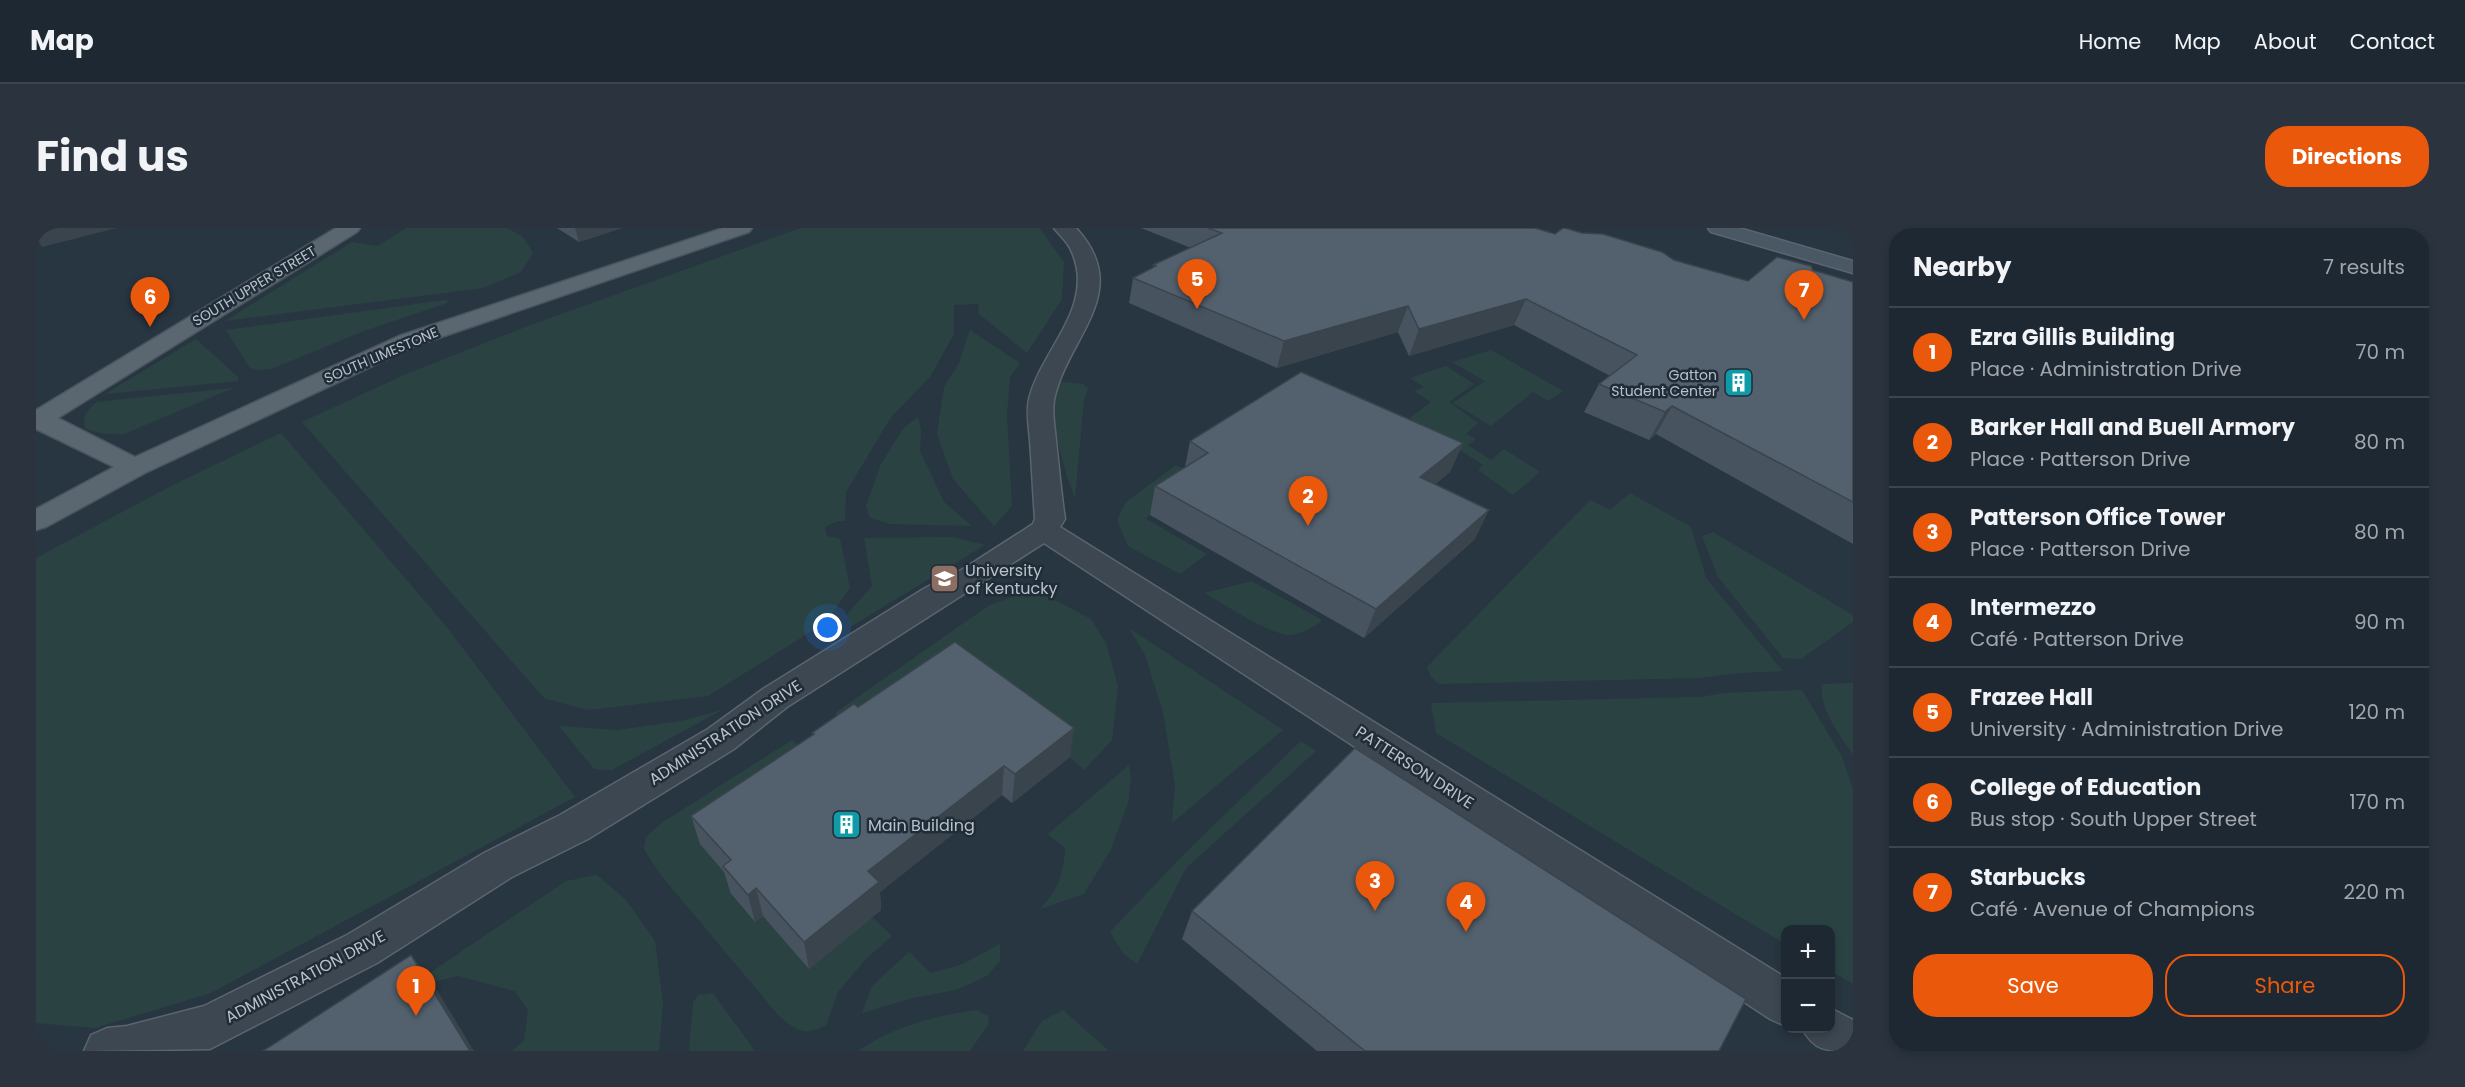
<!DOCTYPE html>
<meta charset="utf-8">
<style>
:root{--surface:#1e2832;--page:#2b343e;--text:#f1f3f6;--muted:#a1a6ac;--line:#3c444d;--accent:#ea580c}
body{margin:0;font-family:Poppins,sans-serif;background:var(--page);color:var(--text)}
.controls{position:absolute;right:18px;bottom:18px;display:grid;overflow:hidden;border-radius:12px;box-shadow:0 3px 9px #0003}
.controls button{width:54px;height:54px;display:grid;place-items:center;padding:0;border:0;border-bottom:2px solid var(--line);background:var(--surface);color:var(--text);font:30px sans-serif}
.you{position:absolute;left:792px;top:400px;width:21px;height:21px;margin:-15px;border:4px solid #fff;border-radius:50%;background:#1a73e8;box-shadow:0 0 0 9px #1a73e833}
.badge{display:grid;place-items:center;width:39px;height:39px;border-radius:50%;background:var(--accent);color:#fff;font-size:20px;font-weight:700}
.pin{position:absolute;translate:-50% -50px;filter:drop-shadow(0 2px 3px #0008)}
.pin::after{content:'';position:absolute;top:32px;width:21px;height:18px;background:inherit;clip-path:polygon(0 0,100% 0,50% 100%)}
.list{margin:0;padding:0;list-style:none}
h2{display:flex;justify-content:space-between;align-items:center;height:78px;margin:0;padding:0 24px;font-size:26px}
h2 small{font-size:20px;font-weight:400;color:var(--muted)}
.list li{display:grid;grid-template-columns:39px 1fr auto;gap:18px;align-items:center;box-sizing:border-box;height:90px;padding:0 24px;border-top:2px solid var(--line)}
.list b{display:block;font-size:22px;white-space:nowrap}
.list p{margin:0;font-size:20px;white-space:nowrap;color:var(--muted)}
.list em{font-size:20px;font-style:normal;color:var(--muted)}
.actions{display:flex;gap:12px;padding:18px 24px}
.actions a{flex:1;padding:14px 0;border:2px solid var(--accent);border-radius:24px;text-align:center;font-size:21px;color:var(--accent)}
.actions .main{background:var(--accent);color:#fff}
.map{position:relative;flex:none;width:1817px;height:823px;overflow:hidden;border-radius:24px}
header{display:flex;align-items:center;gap:36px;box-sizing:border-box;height:84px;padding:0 30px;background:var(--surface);border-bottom:2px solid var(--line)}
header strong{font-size:28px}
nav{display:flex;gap:33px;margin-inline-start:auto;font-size:21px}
.intro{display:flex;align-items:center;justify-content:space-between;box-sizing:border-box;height:144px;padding:0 36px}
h1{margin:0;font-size:42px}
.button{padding:15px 27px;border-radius:24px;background:var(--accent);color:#fff;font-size:21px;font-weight:700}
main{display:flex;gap:36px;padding:0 36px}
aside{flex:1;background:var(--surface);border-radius:24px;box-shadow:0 3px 9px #0003}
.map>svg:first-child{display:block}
.green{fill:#2a4342}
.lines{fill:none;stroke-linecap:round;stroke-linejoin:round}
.minor-casing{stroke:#5a656f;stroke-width:3}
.secondary-casing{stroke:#5a656f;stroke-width:3}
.primary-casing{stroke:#48535e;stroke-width:3}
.minor{fill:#3c4751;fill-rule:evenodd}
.secondary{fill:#4a5764;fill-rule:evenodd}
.primary{fill:#5a6771;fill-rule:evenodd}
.wall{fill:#47535f}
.shaded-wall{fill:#3a444d}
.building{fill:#53616e;stroke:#3a444d;stroke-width:1.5}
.labels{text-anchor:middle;stroke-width:5;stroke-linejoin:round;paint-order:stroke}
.far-street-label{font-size:14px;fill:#b9c2cb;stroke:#202c37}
.far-poi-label{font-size:14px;fill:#b9c2cb;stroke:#202c37;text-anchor:end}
.poi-label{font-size:16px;fill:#b9c2cb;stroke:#202c37;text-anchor:start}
.street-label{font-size:16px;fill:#b9c2cb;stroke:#202c37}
</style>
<header>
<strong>Map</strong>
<nav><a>Home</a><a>Map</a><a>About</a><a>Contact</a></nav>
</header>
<div class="intro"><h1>Find us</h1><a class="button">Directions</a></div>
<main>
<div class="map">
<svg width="1817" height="823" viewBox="0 0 1817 823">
<rect width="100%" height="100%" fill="#283642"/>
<!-- green -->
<path class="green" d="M 370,0 L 471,0 L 487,9 L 497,25 L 485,44 L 447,60 L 189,93 L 316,14 L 342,18 Z
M 765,0 L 1003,0 L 1028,34 L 1026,71 L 991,125 L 943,86 L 942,76 L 918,77 L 918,106 L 894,149 L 855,189 L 810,264 L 809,293 L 801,293 L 789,299 L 791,308 L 804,311 L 814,360 L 790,394 L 672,468 L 552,482 L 508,470 L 266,194 L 368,147 L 492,98 Z
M 409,72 L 414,74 L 328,103 L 235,141 L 224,142 L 214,140 L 190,102 Z
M 934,102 L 984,135 L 974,149 L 971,186 L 976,278 L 958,298 L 917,251 L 901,206 L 908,159 L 923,135 Z
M 160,111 L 202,149 L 202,153 L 69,166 Z
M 1455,122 L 1527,163 L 1512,173 L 1497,164 L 1455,198 L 1417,175 L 1449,153 L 1416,134 Z
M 1410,138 L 1438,156 L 1413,174 L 1442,195 L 1430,206 L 1440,211 L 1432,217 L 1455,232 L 1468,221 L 1504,244 L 1477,267 L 1442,242 L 1447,237 L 1374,190 L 1395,174 L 1378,163 L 1388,159 L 1374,150 Z
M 1027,154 L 1047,156 L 1052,160 L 1048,172 L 1039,270 C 1024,231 1015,197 1021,156 Z
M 197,160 L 88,206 L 68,206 L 50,201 C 45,188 51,183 60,174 Z
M 882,189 L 885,203 L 884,223 L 908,274 L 936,298 L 854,296 L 834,290 L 830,278 L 845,236 L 867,201 Z
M 245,205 L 410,398 L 539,569 L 175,765 L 59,800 L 0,795 L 0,330 L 135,258 Z
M 1140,237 L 1149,242 L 1110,291 L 1171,326 L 1144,346 L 1092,318 L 1081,292 L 1090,274 Z
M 1594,265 L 1655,299 L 1670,350 L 1747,443 L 1703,445 L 1663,450 L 1403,456 L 1395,449 L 1391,439 L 1554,272 L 1574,282 Z
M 1677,304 L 1812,384 L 1817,388 L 1817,394 L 1765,431 L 1747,430 L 1682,349 L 1666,308 Z
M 916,309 L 949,317 L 814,399 L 812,385 L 836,358 L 828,310 Z
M 1216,353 L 1286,392 C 1279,399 1263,407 1252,407 C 1234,406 1186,375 1168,365 Z
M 987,365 L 1009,367 L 1055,391 L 1070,415 L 1082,458 L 1076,512 L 1048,542 L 1033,529 L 821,505 L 799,485 L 952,378 Z
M 1093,400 L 1247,502 L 1136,595 L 1139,557 L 1127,484 L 1109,427 Z
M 1817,455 L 1817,527 C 1805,507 1782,481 1786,456 Z
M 1766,462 L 1806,529 L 1817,561 L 1817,756 L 1795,743 L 1794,702 L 1750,702 L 1749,716 L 1400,505 L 1395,475 L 1664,469 L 1689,465 Z
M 686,482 L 576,542 L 558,541 L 523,498 L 581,502 L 645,493 Z
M 756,512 L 793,546 L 703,660 L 695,667 L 719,694 L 727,688 L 836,689 L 856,708 L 829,732 L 802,764 L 790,797 C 767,809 762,803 743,788 L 624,646 L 608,621 L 610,609 L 627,594 Z
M 1265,513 L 1280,523 L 1150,640 L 1101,736 L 1087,725 L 1074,704 L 1149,625 Z
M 1093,537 L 1095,549 L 1092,575 L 1075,621 L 1048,666 L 1004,681 C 1023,660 1027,648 1029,620 L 1012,606 Z
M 561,647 L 590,672 L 619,713 L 627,776 L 623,823 L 476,823 L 488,813 L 492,782 L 479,763 L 422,748 L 396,754 L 389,748 L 530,653 Z
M 964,716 L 964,733 L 951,748 L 920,762 L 877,770 L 826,785 L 836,758 L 873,724 L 895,745 L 927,736 Z
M 677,765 L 719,823 L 653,823 L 657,774 L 662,767 Z
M 941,782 L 953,788 L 952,797 L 934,823 L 822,823 C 858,798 898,788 941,782 Z
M 1027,782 L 1072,822 L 1072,823 L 987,823 L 1006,793 Z"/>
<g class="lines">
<defs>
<path id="minor" d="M 1018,0 L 1040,0 C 1099,64 1031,109 1018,172 C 1016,186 1019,200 1020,213 C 1023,239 1025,265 1029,291 L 1024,299 L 1750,750 L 1750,798 L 1734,791 L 1008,315 L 751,479 L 698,521 L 552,611 L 476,649 L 341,735 L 174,821 L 48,823 L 55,807 L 71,800 L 91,798 L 168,778 L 311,707 L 448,625 L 524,587 L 672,501 L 727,461 L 889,360 L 927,341 L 997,296 L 999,291 C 997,265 996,239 994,213 C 993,199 990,185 993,171 C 1006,120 1061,78 1035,22 C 1031,13 1024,8 1018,0 Z
M 1794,780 L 1817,792 L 1817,823 C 1790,823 1778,823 1766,800 L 1794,800 Z"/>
<path id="secondary" d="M 1672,0 L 1703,0 L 1817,33 L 1817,45 L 1675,4 Z"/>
<path id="primary" d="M 300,0 L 324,0 L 321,4 L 22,190 L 99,229 L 363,108 L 687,0 L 716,0 L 713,4 L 379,118 L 109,245 L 10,299 L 0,302 L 0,281 L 78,239 L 0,201 L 0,182 Z"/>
</defs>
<!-- minor casing -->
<use href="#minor" class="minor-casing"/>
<!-- secondary casing -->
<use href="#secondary" class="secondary-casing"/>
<!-- primary casing -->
<use href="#primary" class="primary-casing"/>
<!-- minor -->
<use href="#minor" class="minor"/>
<!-- secondary -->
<use href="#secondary" class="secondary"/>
<!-- primary -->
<use href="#primary" class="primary"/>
</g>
<!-- wall -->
<path class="wall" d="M 521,0 L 586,0 L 543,14 Z
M 1105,0 L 1499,0 L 1519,6 L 1546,5 L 1712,53 L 1777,42 L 1817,54 L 1817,316 L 1620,206 L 1613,212 L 1548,184 L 1563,156 L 1574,148 L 1478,97 L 1373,128 L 1362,104 L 1241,140 L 1093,75 L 1097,50 L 1117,40 L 1117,37 L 1155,20 Z
M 1154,213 L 1427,215 L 1414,244 L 1399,256 L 1439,311 L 1328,410 L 1114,287 L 1119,258 L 1149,239 Z
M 822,479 L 1034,529 L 976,575 L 966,567 L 844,664 L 845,682 L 773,741 L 727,688 L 719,694 L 695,666 L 688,644 L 664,616 L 655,588 L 777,507 L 776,505 Z
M 1156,683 L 1683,823 L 1281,823 L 1146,711 Z"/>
<!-- shaded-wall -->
<path class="shaded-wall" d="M 0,0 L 81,0 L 6,19 L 0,9 Z
M 539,0 L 586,0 L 543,14 Z
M 1490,71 L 1478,97 L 1373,128 L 1383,101 Z
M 1372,78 L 1362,104 L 1241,140 L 1248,113 Z
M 1636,178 L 1620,206 L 1613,212 L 1629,184 Z
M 1427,215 L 1414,244 L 1372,278 L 1384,249 Z
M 1453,282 L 1439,311 L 1328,410 L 1340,381 Z
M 1038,500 L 1034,529 L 976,575 L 979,546 Z
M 968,538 L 966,567 L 844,664 L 845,682 L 773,741 L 768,714 L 832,643 Z
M 720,660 L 727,688 L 719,694 L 712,667 Z
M 375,727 L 396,754 L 438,823 L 434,823 Z"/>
<!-- building -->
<path class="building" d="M 1172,0 L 1499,0 L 1519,6 L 1527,0 L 1529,0 L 1546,5 L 1567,6 L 1626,24 L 1638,32 L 1712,53 L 1741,29 L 1775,38 L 1777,42 L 1817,54 L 1817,274 L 1636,178 L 1629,184 L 1563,156 L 1601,127 L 1490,71 L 1383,101 L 1372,78 L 1248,113 L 1097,50 L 1120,38 L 1117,37 L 1186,5 Z
M 1265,144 L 1427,215 L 1384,249 L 1453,282 L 1340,381 L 1119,258 L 1172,225 L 1154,213 Z
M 919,414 L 1038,500 L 979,546 L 968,538 L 832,643 L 843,654 L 768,714 L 720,660 L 712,667 L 687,638 L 695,632 L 655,588 L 778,506 L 776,505 L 818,476 L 822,479 Z
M 1319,520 L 1710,771 L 1683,823 L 1329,823 L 1156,683 Z
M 375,727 L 434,823 L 227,823 Z"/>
<!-- icons -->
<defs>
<symbol id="building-square" viewBox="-11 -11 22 22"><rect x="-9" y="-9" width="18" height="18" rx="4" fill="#0f9aa8" stroke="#202c37"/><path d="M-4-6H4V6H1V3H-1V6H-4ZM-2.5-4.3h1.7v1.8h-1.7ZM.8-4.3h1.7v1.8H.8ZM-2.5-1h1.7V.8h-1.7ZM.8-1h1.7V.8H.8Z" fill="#fff"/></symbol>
<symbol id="university-square" viewBox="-11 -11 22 22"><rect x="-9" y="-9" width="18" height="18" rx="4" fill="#8d6e63" stroke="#202c37"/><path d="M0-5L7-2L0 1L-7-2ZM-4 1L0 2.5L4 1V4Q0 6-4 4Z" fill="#fff"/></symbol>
</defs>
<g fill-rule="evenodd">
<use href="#building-square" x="1686" y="138" width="33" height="33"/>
<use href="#university-square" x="892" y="334" width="33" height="33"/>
<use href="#building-square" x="794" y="580" width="33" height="33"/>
</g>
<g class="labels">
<!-- far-street labels -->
<g class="far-street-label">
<text transform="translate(218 58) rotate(-31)" y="5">SOUTH UPPER STREET</text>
<text transform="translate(345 127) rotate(-23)" y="5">SOUTH LIMESTONE</text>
</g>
<!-- far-poi labels -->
<g class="far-poi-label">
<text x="1681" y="152">Gatton<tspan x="1681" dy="16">Student Center</tspan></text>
</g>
<!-- poi labels -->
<g class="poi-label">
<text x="929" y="348">University<tspan x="929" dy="18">of Kentucky</tspan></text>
<text x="832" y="603">Main Building</text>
</g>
<!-- street labels -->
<g class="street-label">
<text transform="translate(689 504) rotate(-33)" y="6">ADMINISTRATION DRIVE</text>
<text transform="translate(1379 539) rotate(33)" y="6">PATTERSON DRIVE</text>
<text transform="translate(269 748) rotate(-28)" y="6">ADMINISTRATION DRIVE</text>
</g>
</g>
</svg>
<div class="controls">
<button>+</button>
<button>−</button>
</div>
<div class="you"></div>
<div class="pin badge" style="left:380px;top:788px">1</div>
<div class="pin badge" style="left:1272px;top:298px">2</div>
<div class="pin badge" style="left:1339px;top:683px">3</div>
<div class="pin badge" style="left:1430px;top:704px">4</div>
<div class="pin badge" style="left:1161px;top:81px">5</div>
<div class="pin badge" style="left:114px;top:99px">6</div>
<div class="pin badge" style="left:1768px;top:92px">7</div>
</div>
<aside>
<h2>Nearby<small>7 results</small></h2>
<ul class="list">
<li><span class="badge">1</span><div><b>Ezra Gillis Building</b><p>Place · Administration Drive</p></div><em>70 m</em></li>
<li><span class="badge">2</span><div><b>Barker Hall and Buell Armory</b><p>Place · Patterson Drive</p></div><em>80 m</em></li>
<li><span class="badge">3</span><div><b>Patterson Office Tower</b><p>Place · Patterson Drive</p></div><em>80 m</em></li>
<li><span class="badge">4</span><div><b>Intermezzo</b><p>Café · Patterson Drive</p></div><em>90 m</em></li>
<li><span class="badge">5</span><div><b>Frazee Hall</b><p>University · Administration Drive</p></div><em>120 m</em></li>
<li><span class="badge">6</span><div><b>College of Education</b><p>Bus stop · South Upper Street</p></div><em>170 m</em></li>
<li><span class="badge">7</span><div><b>Starbucks</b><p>Café · Avenue of Champions</p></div><em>220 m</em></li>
</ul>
<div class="actions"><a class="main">Save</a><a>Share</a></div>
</aside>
</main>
